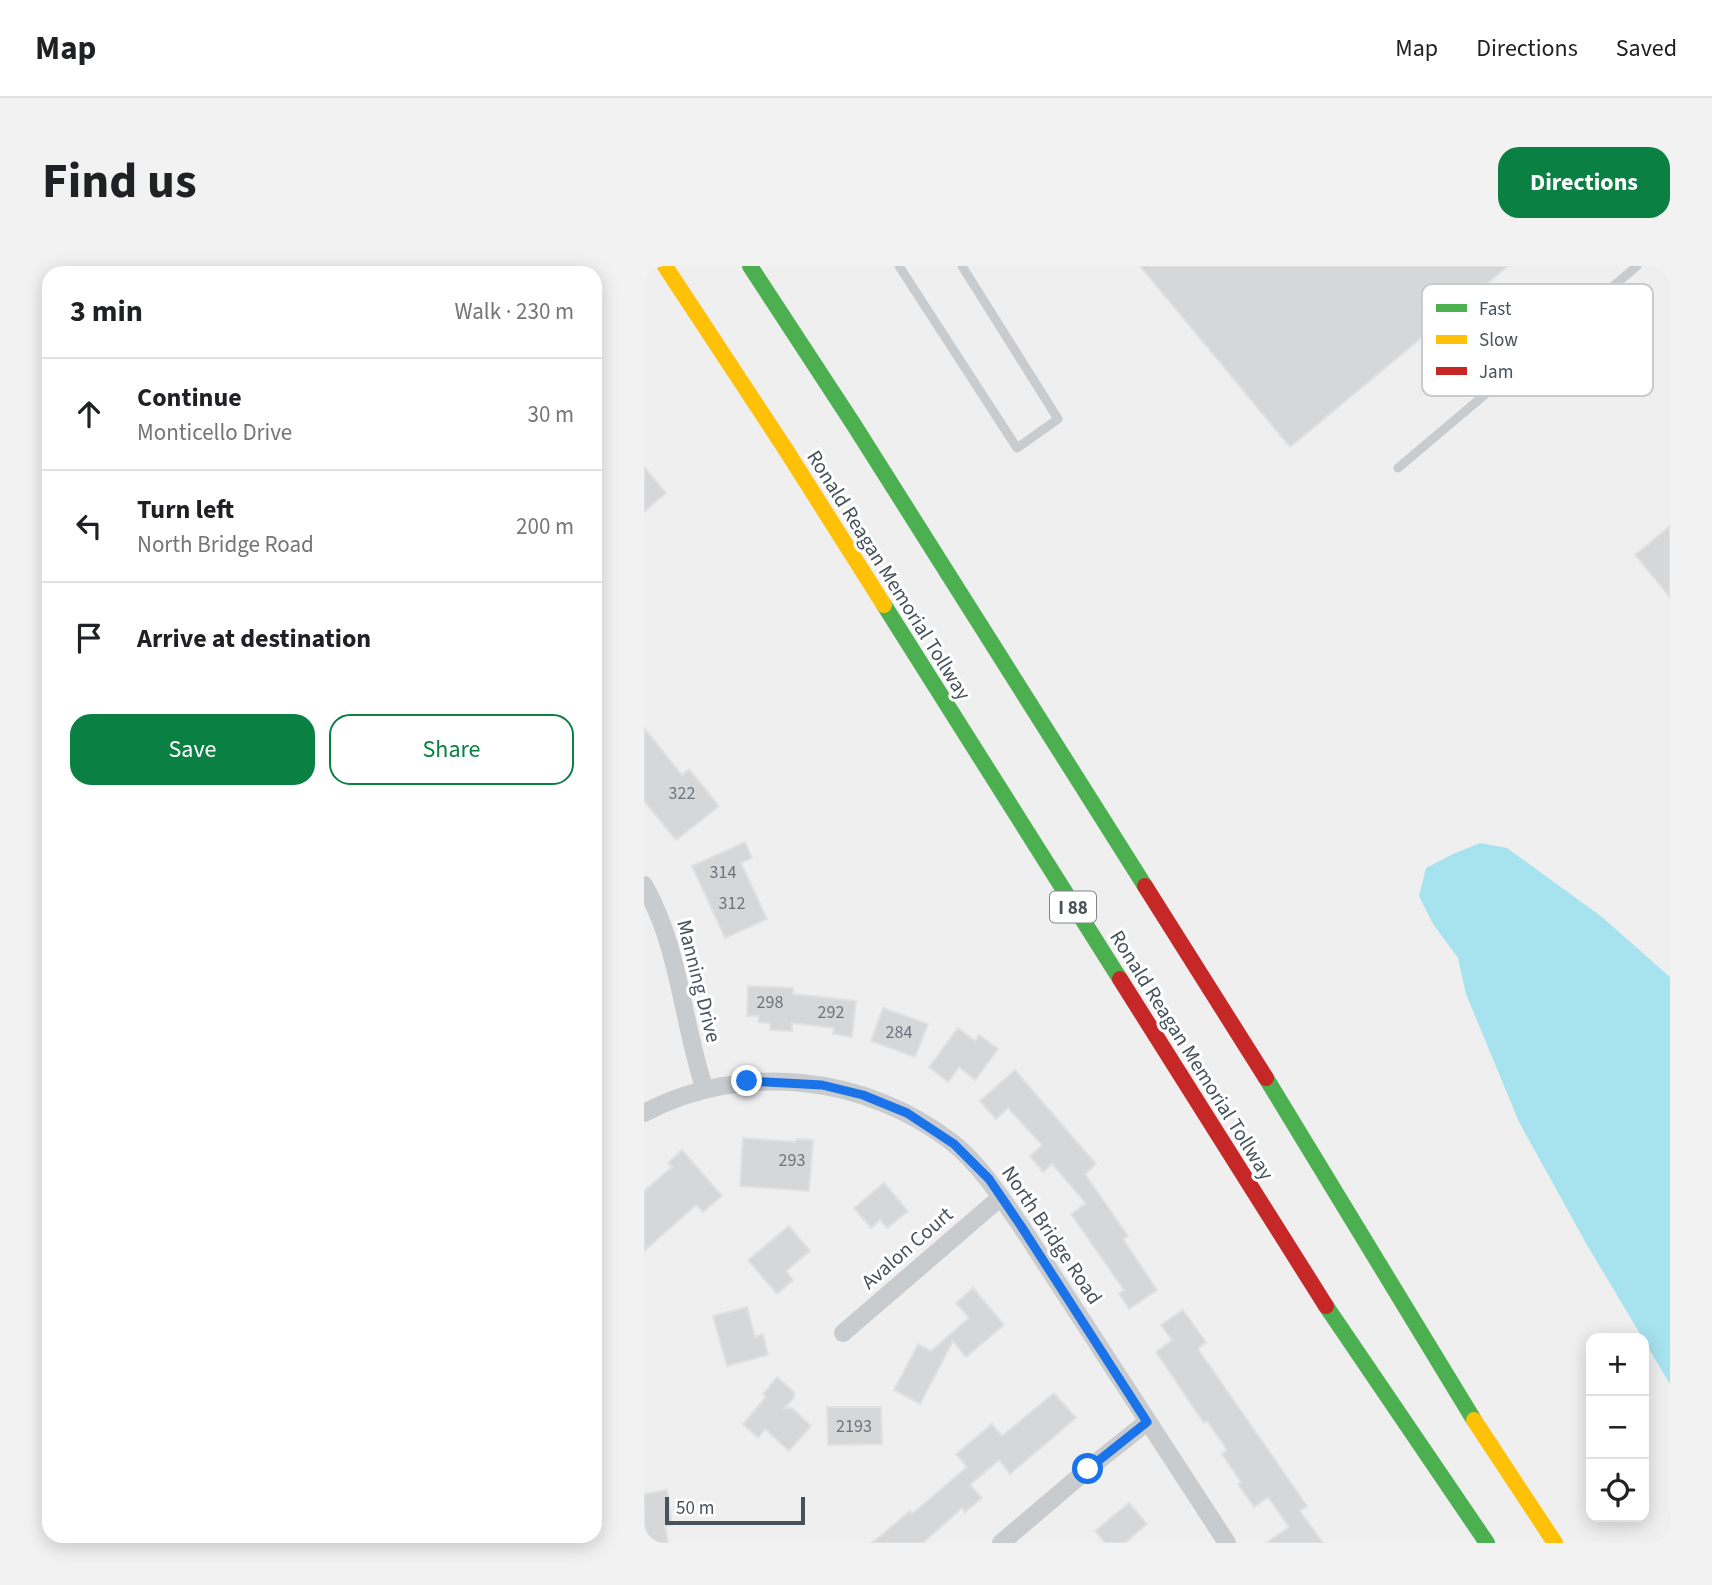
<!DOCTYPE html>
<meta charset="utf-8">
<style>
:root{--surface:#fff;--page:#f2f2f2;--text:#202124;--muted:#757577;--line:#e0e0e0;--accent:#0b8043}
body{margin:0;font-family:"Source Sans 3",sans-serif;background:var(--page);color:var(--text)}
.controls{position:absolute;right:21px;bottom:21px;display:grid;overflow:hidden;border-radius:14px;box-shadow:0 4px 18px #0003}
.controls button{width:63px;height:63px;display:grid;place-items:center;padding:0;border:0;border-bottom:2px solid var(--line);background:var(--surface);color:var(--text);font:35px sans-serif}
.scale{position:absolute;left:21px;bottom:18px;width:140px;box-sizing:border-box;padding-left:7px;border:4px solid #46535d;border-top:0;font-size:19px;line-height:24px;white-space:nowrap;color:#46535d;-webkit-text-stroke:5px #fff;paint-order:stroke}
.stop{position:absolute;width:21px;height:21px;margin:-16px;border:5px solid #1a73e8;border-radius:50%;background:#fff}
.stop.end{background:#1a73e8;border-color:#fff;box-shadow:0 2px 7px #0008}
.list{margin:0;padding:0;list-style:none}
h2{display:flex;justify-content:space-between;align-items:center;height:91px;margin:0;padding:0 28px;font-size:30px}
h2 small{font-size:23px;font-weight:400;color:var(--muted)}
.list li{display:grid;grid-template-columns:46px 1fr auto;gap:21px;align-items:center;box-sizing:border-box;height:112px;padding:0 28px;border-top:2px solid var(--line)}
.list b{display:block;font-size:26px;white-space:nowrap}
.list p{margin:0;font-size:23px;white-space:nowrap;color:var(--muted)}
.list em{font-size:23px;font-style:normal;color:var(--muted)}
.actions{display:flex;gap:14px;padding:21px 28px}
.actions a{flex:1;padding:16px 0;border:2px solid var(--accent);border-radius:21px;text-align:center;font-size:24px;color:var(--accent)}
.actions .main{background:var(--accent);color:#fff}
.icon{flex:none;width:38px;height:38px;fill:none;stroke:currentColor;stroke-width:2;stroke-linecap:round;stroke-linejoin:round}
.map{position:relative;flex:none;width:1026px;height:1277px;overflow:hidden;border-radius:21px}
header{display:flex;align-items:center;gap:42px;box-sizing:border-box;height:98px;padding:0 35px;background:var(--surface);border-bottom:2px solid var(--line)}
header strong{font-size:33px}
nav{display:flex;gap:38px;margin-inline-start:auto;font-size:24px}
.intro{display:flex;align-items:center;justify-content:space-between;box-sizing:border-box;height:168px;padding:0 42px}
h1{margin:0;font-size:49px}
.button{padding:18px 32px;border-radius:21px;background:var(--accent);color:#fff;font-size:24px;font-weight:700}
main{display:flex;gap:42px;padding:0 42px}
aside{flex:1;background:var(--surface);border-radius:21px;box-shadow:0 4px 18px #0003}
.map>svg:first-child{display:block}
.water{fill:#a6e3ef}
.building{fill:#d6d7d8;stroke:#e1e1e2;stroke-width:2}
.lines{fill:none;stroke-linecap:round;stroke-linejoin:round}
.lane{stroke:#c9ccce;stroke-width:9}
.street{stroke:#c9ccce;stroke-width:18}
.fast{stroke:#4caf50;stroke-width:16}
.slow{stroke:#ffc107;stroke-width:16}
.jam{stroke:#c62828;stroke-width:16}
.route{stroke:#1a73e8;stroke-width:9}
.labels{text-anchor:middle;stroke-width:6;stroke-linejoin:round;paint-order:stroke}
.number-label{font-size:18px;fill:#6c757d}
.shield{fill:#fff;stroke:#7e878e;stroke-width:2}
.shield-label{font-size:19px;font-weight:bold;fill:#46535d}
.street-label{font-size:21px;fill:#46535d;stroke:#fff}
.key{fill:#fff;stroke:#c8cbce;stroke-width:2}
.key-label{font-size:19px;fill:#46535d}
</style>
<header>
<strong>Map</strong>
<nav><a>Map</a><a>Directions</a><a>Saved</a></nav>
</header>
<div class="intro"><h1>Find us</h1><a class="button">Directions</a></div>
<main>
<aside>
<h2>3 min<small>Walk · 230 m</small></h2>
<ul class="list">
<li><svg class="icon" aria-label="ahead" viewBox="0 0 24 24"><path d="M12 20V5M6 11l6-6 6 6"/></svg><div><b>Continue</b><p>Monticello Drive</p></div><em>30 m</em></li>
<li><svg class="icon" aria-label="left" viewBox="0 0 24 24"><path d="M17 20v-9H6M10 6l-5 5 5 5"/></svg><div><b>Turn left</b><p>North Bridge Road</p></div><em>200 m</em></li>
<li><svg class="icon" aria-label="arrive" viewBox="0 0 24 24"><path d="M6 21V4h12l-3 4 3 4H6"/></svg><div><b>Arrive at destination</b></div></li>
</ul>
<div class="actions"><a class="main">Save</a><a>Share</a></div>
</aside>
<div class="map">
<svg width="1026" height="1277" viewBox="0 0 1026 1277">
<rect width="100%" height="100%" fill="#f0efef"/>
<!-- water -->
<path class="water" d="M 836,577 L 863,582 L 958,651 L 1026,711 L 1026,1118 L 943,979 L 875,856 L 822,728 L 814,692 L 789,658 L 775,630 L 782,602 L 809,588 Z"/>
<!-- building -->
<path class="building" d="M 496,0 L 864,0 L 646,181 Z
M 0,201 L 22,227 L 0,246 Z
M 1026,260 L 1026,331 L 991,289 Z
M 0,462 L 38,509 L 45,503 L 75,540 L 32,574 L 0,535 Z
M 101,576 L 108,592 L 97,597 L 123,653 L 81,672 L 48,600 Z
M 104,720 L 149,722 L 149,728 L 212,735 L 208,771 L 189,768 L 190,762 L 148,757 L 148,765 L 126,764 L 126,757 L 114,756 L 115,750 L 103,750 Z
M 239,742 L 284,758 L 271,791 L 227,775 Z
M 314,762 L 331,775 L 335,769 L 354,783 L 331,814 L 315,801 L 304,816 L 285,801 Z
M 371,804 L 452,898 L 441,908 L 484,970 L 479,973 L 513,1024 L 485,1043 L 475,1027 L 480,1024 L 427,948 L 442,937 L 408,898 L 399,906 L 386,890 L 398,879 L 364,842 L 352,853 L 336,835 Z
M 99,872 L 152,876 L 152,873 L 169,874 L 165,925 L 96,920 Z
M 38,884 L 78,930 L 59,946 L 52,939 L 0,985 L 0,925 L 28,901 L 24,897 Z
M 240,917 L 264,945 L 243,962 L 236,954 L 227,962 L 210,942 Z
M 145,960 L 166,985 L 142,1005 L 149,1014 L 133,1028 L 104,994 Z
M 329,1022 L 360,1059 L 322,1091 L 309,1075 L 276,1138 L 250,1124 L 274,1078 L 287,1085 L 325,1052 L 312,1037 Z
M 103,1041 L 111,1071 L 119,1068 L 124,1089 L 83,1100 L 69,1050 Z
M 539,1044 L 562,1076 L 554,1083 L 663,1240 L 656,1245 L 679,1277 L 622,1277 L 645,1261 L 624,1231 L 610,1241 L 594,1218 L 597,1216 L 578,1188 L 583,1184 L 563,1155 L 560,1157 L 512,1086 L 528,1074 L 517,1059 Z
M 133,1111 L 150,1126 L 150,1132 L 140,1142 L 148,1142 L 167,1160 L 145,1185 L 121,1163 L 114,1172 L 99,1158 L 122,1131 L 119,1128 Z
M 410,1127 L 432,1152 L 366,1208 L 355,1194 L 326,1219 L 338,1232 L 321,1246 L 318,1242 L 279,1277 L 228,1277 L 266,1245 L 268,1248 L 323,1201 L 312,1188 L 348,1158 L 358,1170 Z
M 183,1141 L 237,1141 L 238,1178 L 184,1179 Z
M 23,1224 L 28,1259 L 21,1260 L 24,1277 L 1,1277 L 0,1228 Z
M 485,1237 L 503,1258 L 481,1277 L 461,1277 L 451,1265 Z"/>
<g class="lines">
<!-- lane -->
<path class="lane" d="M 255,0 L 373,182 L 414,153 L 318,0
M 754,202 L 993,0"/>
<!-- street -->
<path class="street" d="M 0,619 C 36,682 38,756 61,824
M 0,847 C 98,795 222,809 309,877 C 337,900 356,930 377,960 L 583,1277
M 199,1067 L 357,931
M 357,1277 L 444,1203 L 503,1156"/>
<!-- fast -->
<path class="fast" d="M 106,0 L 210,159 L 501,620
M 240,339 L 476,713
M 622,812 L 830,1154
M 682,1040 L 843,1277"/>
<!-- slow -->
<path class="slow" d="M 21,0 L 142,184 L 240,339
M 830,1154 L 911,1277"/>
<!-- jam -->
<path class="jam" d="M 501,620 L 622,812
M 476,713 L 682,1040"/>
</g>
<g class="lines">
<!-- route -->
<path class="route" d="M 103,815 L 178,819 L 219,829 L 263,847 L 310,878 L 345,913 L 377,960 L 503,1156 L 444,1203"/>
</g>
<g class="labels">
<!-- number labels -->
<g class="number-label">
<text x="38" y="533">322</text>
<text x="79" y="612">314</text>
<text x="88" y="643">312</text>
<text x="126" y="742">298</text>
<text x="187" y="752">292</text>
<text x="255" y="772">284</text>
<text x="148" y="900">293</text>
<text x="210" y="1166">2193</text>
</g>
<!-- shield labels -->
<rect class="shield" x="406" y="625.5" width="46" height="31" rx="5"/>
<g class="shield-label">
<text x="429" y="648">I 88</text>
</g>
<!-- street labels -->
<g class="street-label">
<text transform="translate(245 309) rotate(58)" y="7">Ronald Reagan Memorial Tollway</text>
<text transform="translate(55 715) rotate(76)" y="7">Manning Drive</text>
<text transform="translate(548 789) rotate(58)" y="7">Ronald Reagan Memorial Tollway</text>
<text transform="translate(408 969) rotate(56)" y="7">North Bridge Road</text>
<text transform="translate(263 982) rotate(-41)" y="7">Avalon Court</text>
</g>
</g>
<!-- legend -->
<rect x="778" y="18" width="231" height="112" rx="10" class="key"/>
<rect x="792" y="38" width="31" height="8" fill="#4caf50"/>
<rect x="792" y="69" width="31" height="9" fill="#ffc107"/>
<rect x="792" y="101" width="31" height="8" fill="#c62828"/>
<g class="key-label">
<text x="835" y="49">Fast</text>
<text x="835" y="80">Slow</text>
<text x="835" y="112">Jam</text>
</g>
</svg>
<div class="controls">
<button>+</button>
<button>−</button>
<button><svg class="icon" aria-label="locate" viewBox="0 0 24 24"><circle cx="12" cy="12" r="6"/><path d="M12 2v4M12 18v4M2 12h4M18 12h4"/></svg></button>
</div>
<div class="scale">50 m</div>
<div class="stop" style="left:444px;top:1203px"></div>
<div class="stop end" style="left:103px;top:815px"></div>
</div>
</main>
